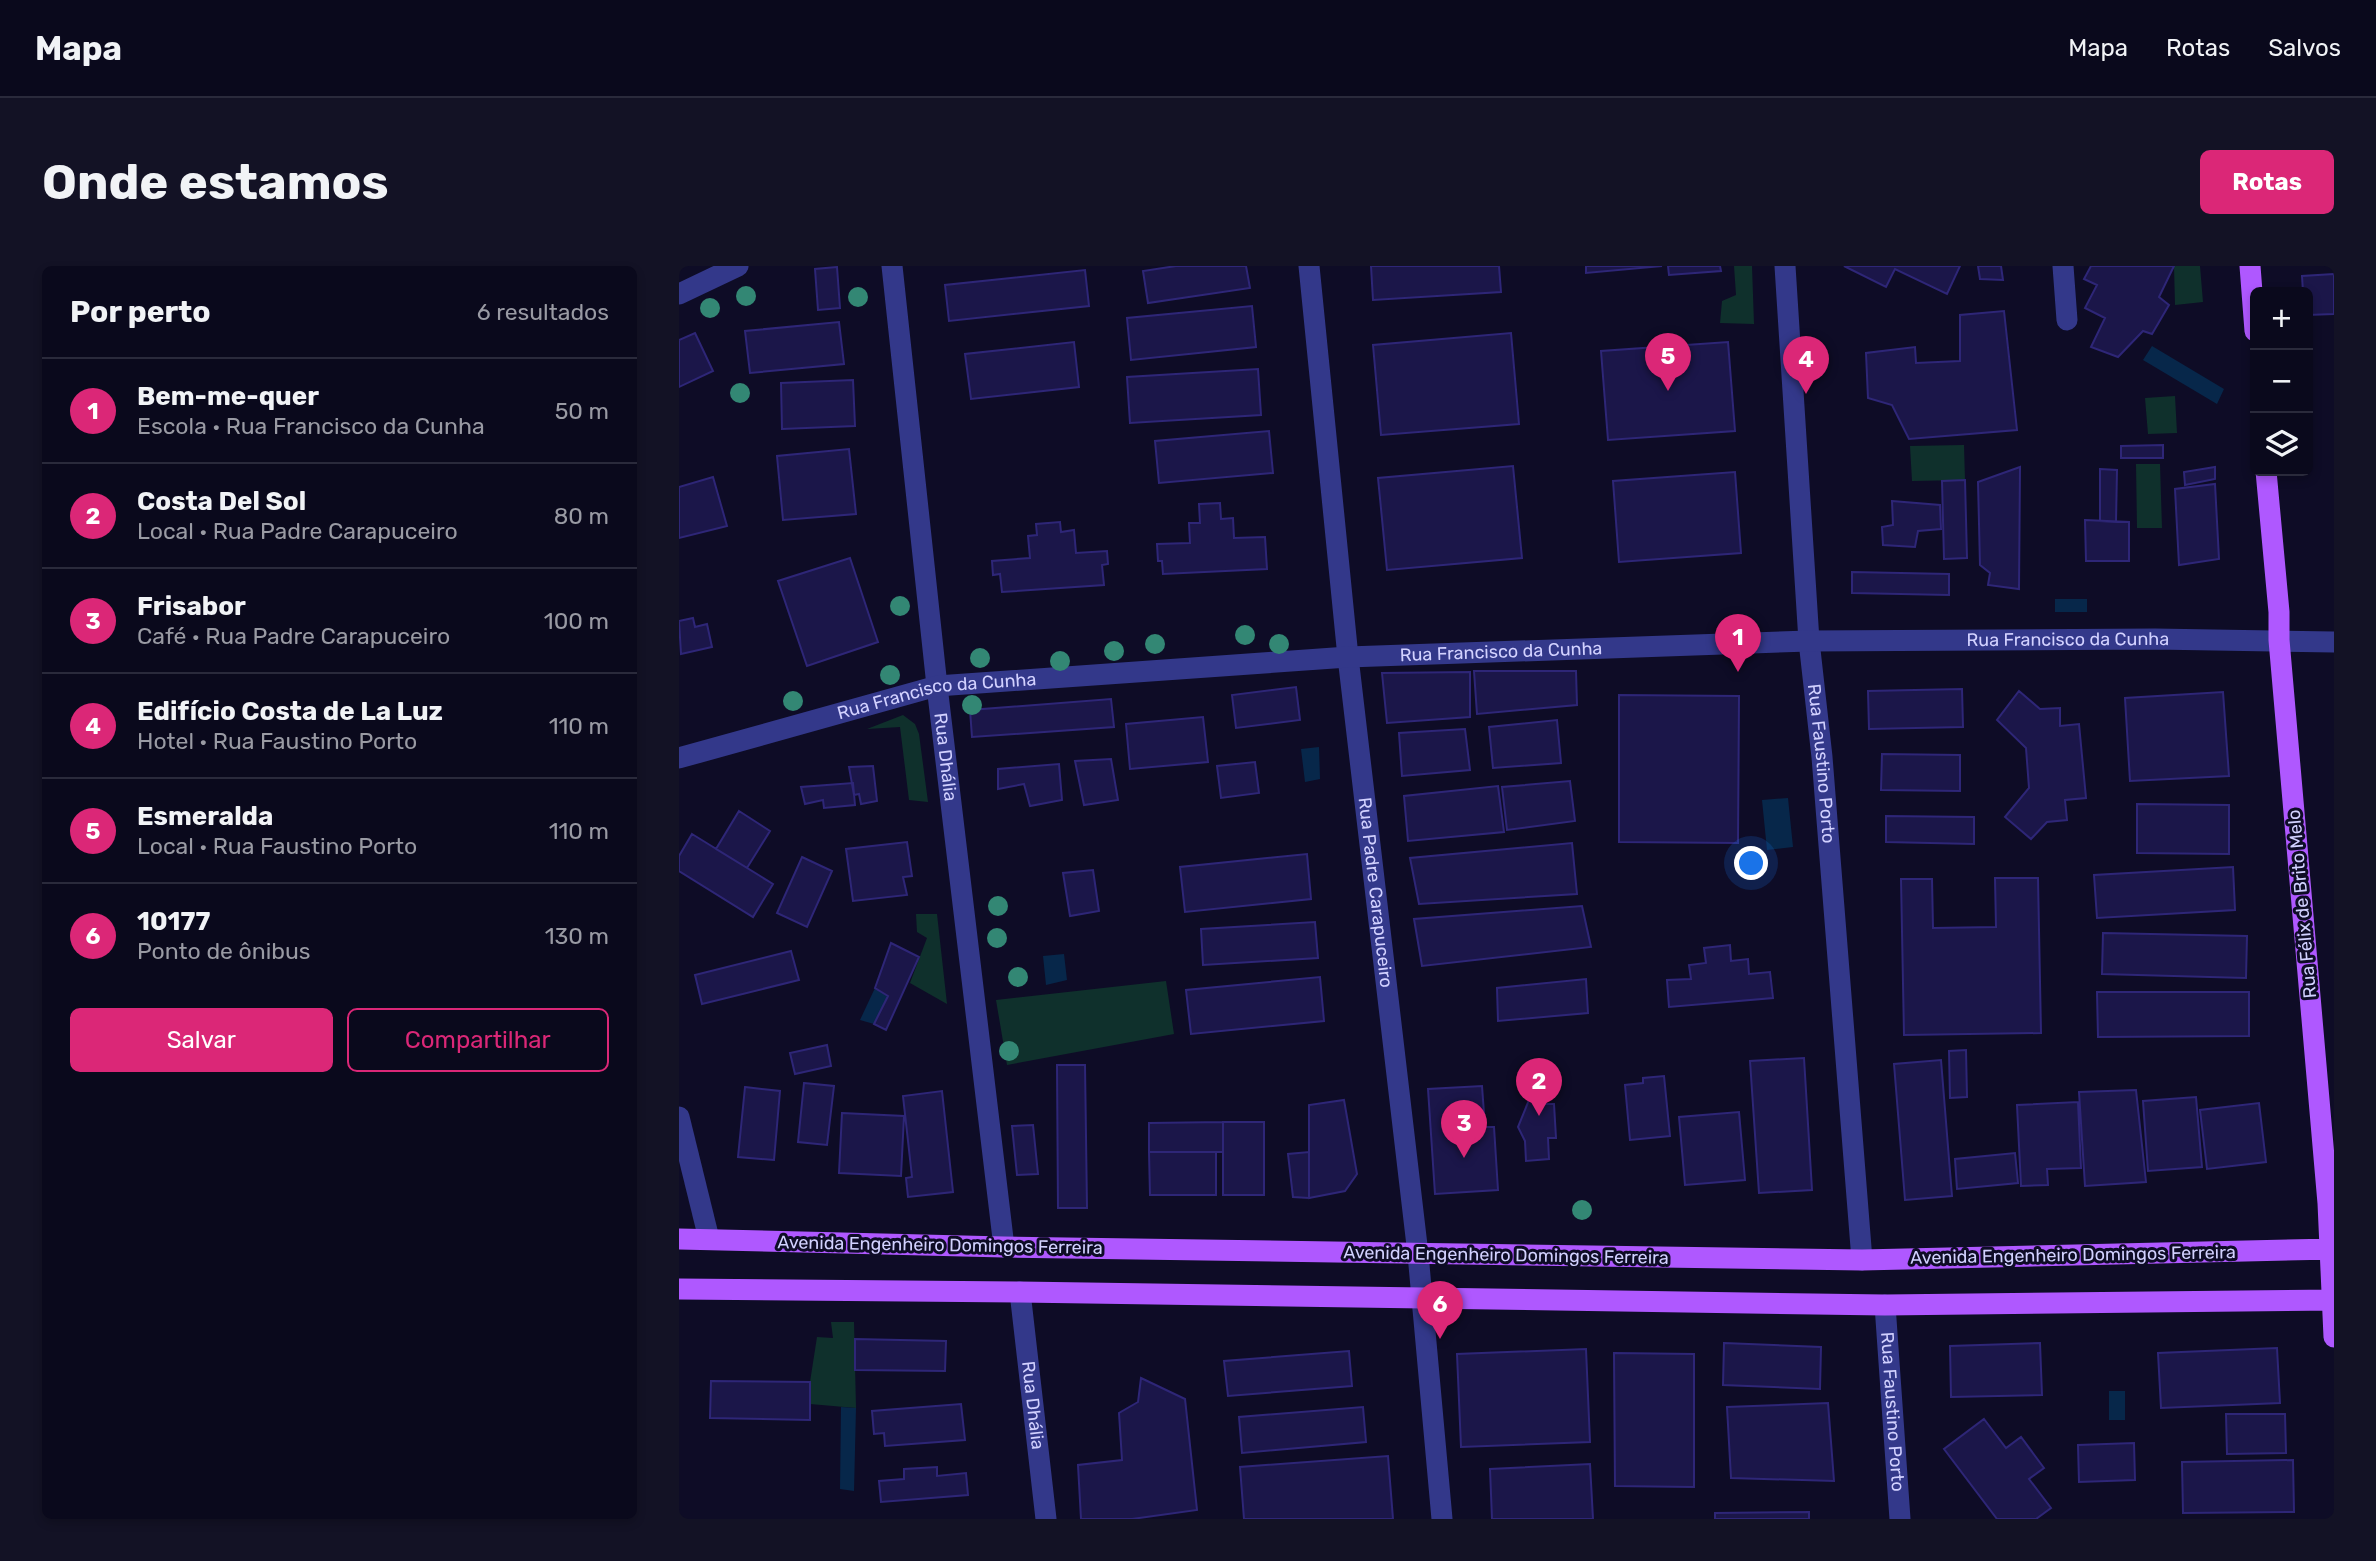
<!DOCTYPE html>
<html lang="pt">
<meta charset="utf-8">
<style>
:root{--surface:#0a091c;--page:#131225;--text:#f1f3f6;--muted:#999aa3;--line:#2a2a3b;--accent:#db2777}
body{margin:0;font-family:Rubik,sans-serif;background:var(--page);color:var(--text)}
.controls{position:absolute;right:21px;top:21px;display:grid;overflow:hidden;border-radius:10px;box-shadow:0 4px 10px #0003}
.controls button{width:63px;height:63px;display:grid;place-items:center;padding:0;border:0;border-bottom:2px solid var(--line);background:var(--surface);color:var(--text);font:35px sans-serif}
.you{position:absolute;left:1073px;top:598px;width:24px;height:24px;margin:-18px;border:5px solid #fff;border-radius:50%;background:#1a73e8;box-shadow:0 0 0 10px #1a73e833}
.badge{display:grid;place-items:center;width:46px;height:46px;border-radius:50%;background:var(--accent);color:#fff;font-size:23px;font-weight:700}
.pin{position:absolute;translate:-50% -58px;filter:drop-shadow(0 2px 4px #0008)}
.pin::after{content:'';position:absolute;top:37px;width:24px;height:21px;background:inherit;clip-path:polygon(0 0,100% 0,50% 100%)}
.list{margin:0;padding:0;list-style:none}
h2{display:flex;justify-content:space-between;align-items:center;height:91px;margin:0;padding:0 28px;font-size:30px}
h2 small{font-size:23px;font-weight:400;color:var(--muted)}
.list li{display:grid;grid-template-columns:46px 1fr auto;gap:21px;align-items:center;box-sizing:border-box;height:105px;padding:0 28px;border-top:2px solid var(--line)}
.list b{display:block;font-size:26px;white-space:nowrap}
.list p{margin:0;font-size:23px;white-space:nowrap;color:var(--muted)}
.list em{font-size:23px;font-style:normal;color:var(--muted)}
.actions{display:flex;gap:14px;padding:21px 28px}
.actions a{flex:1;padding:16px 0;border:2px solid var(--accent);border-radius:10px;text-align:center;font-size:24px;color:var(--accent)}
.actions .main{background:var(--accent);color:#fff}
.icon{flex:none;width:38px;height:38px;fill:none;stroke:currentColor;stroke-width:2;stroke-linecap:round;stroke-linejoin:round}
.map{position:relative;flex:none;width:1655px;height:1253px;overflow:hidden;border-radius:10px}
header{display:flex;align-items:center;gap:42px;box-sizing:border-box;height:98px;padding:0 35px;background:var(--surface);border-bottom:2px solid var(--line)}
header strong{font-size:33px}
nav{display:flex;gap:38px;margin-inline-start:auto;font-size:24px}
.intro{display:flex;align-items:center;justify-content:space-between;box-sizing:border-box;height:168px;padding:0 42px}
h1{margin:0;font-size:49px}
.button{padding:18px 32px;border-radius:10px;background:var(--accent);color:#fff;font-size:24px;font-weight:700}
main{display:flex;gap:42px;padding:0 42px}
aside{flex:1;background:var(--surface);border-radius:10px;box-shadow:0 4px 10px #0003}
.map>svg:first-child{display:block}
.green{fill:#0f302c}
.water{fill:#07274a}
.building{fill:#1b1649;stroke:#2e2677;stroke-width:2}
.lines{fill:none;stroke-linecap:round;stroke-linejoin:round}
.minor{stroke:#33388a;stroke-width:21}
.major{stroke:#af58ff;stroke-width:21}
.tree{fill:#338774}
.labels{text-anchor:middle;stroke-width:6;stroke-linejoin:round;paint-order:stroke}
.street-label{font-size:18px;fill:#d2d1ff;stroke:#0e0c26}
</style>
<header>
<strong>Mapa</strong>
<nav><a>Mapa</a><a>Rotas</a><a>Salvos</a></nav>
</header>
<div class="intro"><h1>Onde estamos</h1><a class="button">Rotas</a></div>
<main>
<aside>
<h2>Por perto<small>6 resultados</small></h2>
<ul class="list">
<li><span class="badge">1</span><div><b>Bem-me-quer</b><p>Escola · Rua Francisco da Cunha</p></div><em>50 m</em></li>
<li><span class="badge">2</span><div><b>Costa Del Sol</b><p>Local · Rua Padre Carapuceiro</p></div><em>80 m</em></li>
<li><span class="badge">3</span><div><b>Frisabor</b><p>Café · Rua Padre Carapuceiro</p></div><em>100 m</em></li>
<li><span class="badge">4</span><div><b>Edifício Costa de La Luz</b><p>Hotel · Rua Faustino Porto</p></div><em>110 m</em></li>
<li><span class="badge">5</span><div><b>Esmeralda</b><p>Local · Rua Faustino Porto</p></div><em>110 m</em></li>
<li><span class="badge">6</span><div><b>10177</b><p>Ponto de ônibus</p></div><em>130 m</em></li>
</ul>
<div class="actions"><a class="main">Salvar</a><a>Compartilhar</a></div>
</aside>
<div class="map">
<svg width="1655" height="1253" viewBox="0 0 1655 1253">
<rect width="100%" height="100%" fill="#0e0c26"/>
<!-- green -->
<path class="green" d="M 1055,0 L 1073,0 L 1075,58 L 1041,57 L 1043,35 L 1057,29 Z
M 1495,0 L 1521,0 L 1524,36 L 1496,39 Z
M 1496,130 L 1498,167 L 1469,168 L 1466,132 Z
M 1285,179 L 1286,214 L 1233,215 L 1231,180 Z
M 1457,198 L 1481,198 L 1483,262 L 1458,262 Z
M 224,449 L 236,458 L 240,468 L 249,536 L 230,534 L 221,461 L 188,463 Z
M 237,648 L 258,648 L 268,738 L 231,717 L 248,672 L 238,666 Z
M 487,715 L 495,768 L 328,799 L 317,734 Z
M 152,1056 L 175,1056 L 177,1142 L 131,1138 L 131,1116 L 138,1071 L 154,1072 Z"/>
<!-- water -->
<path class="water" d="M 1473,80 L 1545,123 L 1538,138 L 1464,94 Z
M 1376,333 L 1408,333 L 1408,346 L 1376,346 Z
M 640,481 L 641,513 L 626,516 L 622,483 Z
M 1109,532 L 1114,581 L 1088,584 L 1083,534 Z
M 385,688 L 388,714 L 367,719 L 364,690 Z
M 196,722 L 209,730 L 195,758 L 181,754 Z
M 1430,1125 L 1446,1125 L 1446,1154 L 1430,1154 Z
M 162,1141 L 177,1142 L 175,1225 L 161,1223 Z"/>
<!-- building -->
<path class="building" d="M 497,0 L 567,0 L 571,22 L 469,37 L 464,5 Z
M 692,0 L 820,0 L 822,26 L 694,34 Z
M 907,0 L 983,0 L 907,7 Z
M 989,0 L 1041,0 L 1042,5 L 990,9 Z
M 1165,0 L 1281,0 L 1268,28 L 1216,3 L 1207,21 Z
M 1299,0 L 1322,0 L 1324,14 L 1301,13 Z
M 1412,0 L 1495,0 L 1480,31 L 1490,39 L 1473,68 L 1464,65 L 1439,91 L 1412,81 L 1426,52 L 1406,42 L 1418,19 L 1405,13 Z
M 158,1 L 161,42 L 139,44 L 136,3 Z
M 406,4 L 410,40 L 270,55 L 266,19 Z
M 1655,8 L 1655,48 L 1629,49 L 1629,26 L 1624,26 L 1623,10 Z
M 573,40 L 577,81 L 452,94 L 448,52 Z
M 1325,45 L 1338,164 L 1230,173 L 1213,139 L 1189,132 L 1187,87 L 1236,81 L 1237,97 L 1281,95 L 1281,49 Z
M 160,56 L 165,98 L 71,107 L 66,65 Z
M 16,67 L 34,105 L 0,121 L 0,74 Z
M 832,67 L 840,158 L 702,169 L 694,79 Z
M 395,76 L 400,121 L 292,133 L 286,88 Z
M 1049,76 L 1056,165 L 929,174 L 922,85 Z
M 579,103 L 582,149 L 451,157 L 448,111 Z
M 174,114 L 176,160 L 103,163 L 102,117 Z
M 590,165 L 594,207 L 480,217 L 476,175 Z
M 1484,179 L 1484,192 L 1442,192 L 1442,180 Z
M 170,183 L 177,248 L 104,254 L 98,190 Z
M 834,200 L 843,292 L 708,304 L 699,212 Z
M 1341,201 L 1340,323 L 1309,319 L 1311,307 L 1301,299 L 1299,216 Z
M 1536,201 L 1536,213 L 1506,219 L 1505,206 Z
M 1421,203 L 1438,204 L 1437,256 L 1421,255 Z
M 1056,206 L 1062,287 L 940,296 L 934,215 Z
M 34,211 L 48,260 L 0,272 L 0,221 Z
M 1286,214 L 1288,292 L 1265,293 L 1263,215 Z
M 1536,218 L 1540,293 L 1500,299 L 1496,223 Z
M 1213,235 L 1261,239 L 1262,263 L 1239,265 L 1236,281 L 1204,279 L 1203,261 L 1214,259 Z
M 541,237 L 542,253 L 554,252 L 555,272 L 586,271 L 588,303 L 484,308 L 483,295 L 479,295 L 478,278 L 511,277 L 510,257 L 521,257 L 520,238 Z
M 1406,254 L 1450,256 L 1450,295 L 1407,295 Z
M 381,256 L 382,266 L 395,264 L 397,287 L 428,285 L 429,298 L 423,299 L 425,319 L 323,326 L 321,308 L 314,309 L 313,295 L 351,292 L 349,270 L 358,269 L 357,258 Z
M 171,292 L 199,376 L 128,400 L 99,315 Z
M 1173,306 L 1270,308 L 1270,329 L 1173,327 Z
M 14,352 L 16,361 L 28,358 L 33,381 L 2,388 L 0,355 Z
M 795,405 L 897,405 L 898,439 L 798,448 Z
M 791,406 L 791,451 L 708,457 L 703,407 Z
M 617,421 L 621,454 L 557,462 L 553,429 Z
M 1283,423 L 1284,461 L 1190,463 L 1189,425 Z
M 1340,425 L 1361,443 L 1381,442 L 1381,460 L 1400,458 L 1407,532 L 1386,534 L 1388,554 L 1368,556 L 1352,573 L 1326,551 L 1350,522 L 1347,482 L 1318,454 Z
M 1544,426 L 1550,510 L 1451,515 L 1446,432 Z
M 940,429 L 1060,430 L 1059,577 L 940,576 Z
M 432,433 L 435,461 L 293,471 L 291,444 Z
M 524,451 L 529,496 L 451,503 L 447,458 Z
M 878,454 L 882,497 L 814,502 L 810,461 Z
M 786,463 L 791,504 L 723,510 L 720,467 Z
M 1203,488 L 1281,489 L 1281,525 L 1202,524 Z
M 432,493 L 439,534 L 405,539 L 396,495 Z
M 576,496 L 580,527 L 542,532 L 538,500 Z
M 380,498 L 383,534 L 351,540 L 345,518 L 319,523 L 319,503 Z
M 194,500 L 198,535 L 182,538 L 180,528 L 175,529 L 170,501 Z
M 891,515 L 896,555 L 828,564 L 823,521 Z
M 174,517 L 176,539 L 145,542 L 144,534 L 126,538 L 122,521 Z
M 819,520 L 825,566 L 729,575 L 725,530 Z
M 1458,538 L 1550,539 L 1550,588 L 1458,587 Z
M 60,545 L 91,565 L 68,602 L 37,583 Z
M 1207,550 L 1295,551 L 1295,578 L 1207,576 Z
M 13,568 L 94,618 L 74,651 L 0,605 L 0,590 Z
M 228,576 L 233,610 L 224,611 L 228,629 L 174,635 L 167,583 Z
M 893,577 L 898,628 L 740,638 L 731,592 Z
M 628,588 L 632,633 L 506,646 L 501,601 Z
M 123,591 L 153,605 L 128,661 L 98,647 Z
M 1554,601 L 1556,644 L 1418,652 L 1415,609 Z
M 414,604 L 420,645 L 391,650 L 384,607 Z
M 1316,612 L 1359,612 L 1362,767 L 1225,769 L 1222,613 L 1253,613 L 1254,662 L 1317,661 Z
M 903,640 L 912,681 L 743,700 L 735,653 Z
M 636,656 L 639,692 L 524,699 L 522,663 Z
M 1424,667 L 1568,670 L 1567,712 L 1423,708 Z
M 212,677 L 240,691 L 207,764 L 195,758 L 209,730 L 196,722 Z
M 1051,679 L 1052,695 L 1069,693 L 1070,708 L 1091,706 L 1094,732 L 990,741 L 988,714 L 1012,713 L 1010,699 L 1027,697 L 1025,682 Z
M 112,685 L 120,714 L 23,738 L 16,709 Z
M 641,711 L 645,755 L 512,768 L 507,724 Z
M 907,713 L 909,747 L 819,755 L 818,722 Z
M 1418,726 L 1570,726 L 1570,770 L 1419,771 Z
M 148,779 L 152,800 L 116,808 L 111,787 Z
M 1287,784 L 1288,831 L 1271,832 L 1270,785 Z
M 1125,792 L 1133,924 L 1080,927 L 1071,795 Z
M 1262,794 L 1273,930 L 1226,934 L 1215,798 Z
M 378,799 L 406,799 L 408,942 L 379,942 Z
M 985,810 L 991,870 L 951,874 L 946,819 L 964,817 L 964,812 Z
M 125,817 L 155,820 L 148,879 L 119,876 Z
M 803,820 L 806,861 L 815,861 L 819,924 L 756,928 L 749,823 Z
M 66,821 L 101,825 L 95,894 L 59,891 Z
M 1457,824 L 1467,916 L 1406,920 L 1400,826 Z
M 263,825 L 274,926 L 229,931 L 227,912 L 233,911 L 224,830 Z
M 849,825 L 866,825 L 867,838 L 875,838 L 877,872 L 869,872 L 870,893 L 847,895 L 846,875 L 839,861 L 850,834 Z
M 1517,831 L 1523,901 L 1469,905 L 1464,835 Z
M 665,834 L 678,908 L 666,925 L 630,932 L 630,839 Z
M 1399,836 L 1402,902 L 1368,903 L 1369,919 L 1342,920 L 1338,839 Z
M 1580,837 L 1587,896 L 1528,903 L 1521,844 Z
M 1060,846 L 1066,914 L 1006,919 L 1000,851 Z
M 163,847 L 225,850 L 222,910 L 160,907 Z
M 544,856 L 585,856 L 585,929 L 544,929 Z
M 544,856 L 544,886 L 470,886 L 470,857 Z
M 354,859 L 359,908 L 338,909 L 333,860 Z
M 470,886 L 537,886 L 537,929 L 471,929 Z
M 630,886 L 630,932 L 614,931 L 609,888 Z
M 1336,887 L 1339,917 L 1278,923 L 1276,893 Z
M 176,1073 L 267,1075 L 266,1105 L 176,1104 Z
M 1045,1077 L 1142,1081 L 1141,1123 L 1044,1119 Z
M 1361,1077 L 1363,1129 L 1272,1131 L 1271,1080 Z
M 1598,1082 L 1601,1137 L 1482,1142 L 1479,1087 Z
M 907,1083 L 911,1176 L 782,1181 L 778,1088 Z
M 670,1085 L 673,1120 L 549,1130 L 545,1095 Z
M 935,1087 L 1015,1088 L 1015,1221 L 936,1220 Z
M 462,1112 L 506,1133 L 518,1244 L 453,1253 L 402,1253 L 399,1199 L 443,1194 L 440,1147 L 459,1136 Z
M 32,1115 L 131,1116 L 131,1154 L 31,1152 Z
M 1149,1137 L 1155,1215 L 1052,1212 L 1048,1141 Z
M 282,1138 L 286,1174 L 206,1180 L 205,1167 L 195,1168 L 193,1145 Z
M 684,1141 L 687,1176 L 563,1187 L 560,1151 Z
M 1547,1148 L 1606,1148 L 1607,1187 L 1548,1188 Z
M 1305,1153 L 1327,1182 L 1342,1171 L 1365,1202 L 1350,1213 L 1372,1242 L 1357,1253 L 1318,1253 L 1265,1183 Z
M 1455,1177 L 1456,1214 L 1400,1216 L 1399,1179 Z
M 709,1190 L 714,1253 L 565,1253 L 561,1201 Z
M 1614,1194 L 1615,1246 L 1504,1247 L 1503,1196 Z
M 911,1198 L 914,1253 L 813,1253 L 811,1203 Z
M 258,1201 L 258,1210 L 287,1207 L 289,1229 L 202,1236 L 200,1215 L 225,1213 L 225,1203 Z
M 1130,1246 L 1130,1253 L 1036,1253 L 1036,1247 Z"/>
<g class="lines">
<!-- minor -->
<g class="minor">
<path id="s1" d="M 213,0 L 258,420 L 325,981"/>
<path id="s2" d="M 630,0 L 669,391 L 739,988 L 763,1253"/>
<path id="s3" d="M 1106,0 L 1130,375 L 1143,491 L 1183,994"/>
<path d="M 1384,0 L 1388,54"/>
<path d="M 0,28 L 59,0"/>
<path id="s4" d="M 0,492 L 258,420 L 669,391 L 1130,375 L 1476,373 L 1655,376"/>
<path d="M 0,851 L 30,973"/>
<path id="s5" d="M 341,1026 L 367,1253"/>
<path id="s6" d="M 1206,1039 L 1221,1253"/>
</g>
<!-- major -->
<path class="major" d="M 1571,0 L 1576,65
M 1587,205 L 1600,346 L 1600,374 L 1649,937 L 1655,1071
M 0,973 L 325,981 L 1183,994 L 1655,983
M 0,1023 L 341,1026 L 1206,1039 L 1655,1034"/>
</g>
<!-- trees -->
<g class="tree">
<circle cx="67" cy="30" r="10"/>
<circle cx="179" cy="31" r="10"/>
<circle cx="31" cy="42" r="10"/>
<circle cx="61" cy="127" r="10"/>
<circle cx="221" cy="340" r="10"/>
<circle cx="566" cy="369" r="10"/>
<circle cx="476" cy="378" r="10"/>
<circle cx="600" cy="378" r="10"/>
<circle cx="435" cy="385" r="10"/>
<circle cx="301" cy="392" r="10"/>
<circle cx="381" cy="395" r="10"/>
<circle cx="211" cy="409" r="10"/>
<circle cx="114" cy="435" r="10"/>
<circle cx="293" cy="439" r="10"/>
<circle cx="319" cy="640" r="10"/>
<circle cx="318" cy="672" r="10"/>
<circle cx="339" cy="711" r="10"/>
<circle cx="330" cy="785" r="10"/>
<circle cx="903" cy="944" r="10"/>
</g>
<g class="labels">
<!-- street labels -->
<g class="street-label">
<text dy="6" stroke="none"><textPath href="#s4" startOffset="1400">Rua Francisco da Cunha</textPath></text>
<text dy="6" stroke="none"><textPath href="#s4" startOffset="833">Rua Francisco da Cunha</textPath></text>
<text dy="6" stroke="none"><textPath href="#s4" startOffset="266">Rua Francisco da Cunha</textPath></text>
<text dy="6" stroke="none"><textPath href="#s1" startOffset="494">Rua Dhália</textPath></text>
<text dy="6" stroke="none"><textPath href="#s3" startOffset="499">Rua Faustino Porto</textPath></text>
<text dy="6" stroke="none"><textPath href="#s2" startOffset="630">Rua Padre Carapuceiro</textPath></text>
<text transform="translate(1623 638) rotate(-95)" y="6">Rua Félix de Brito Melo</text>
<text transform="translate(261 979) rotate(1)" y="6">Avenida Engenheiro Domingos Ferreira</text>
<text transform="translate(827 989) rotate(1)" y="6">Avenida Engenheiro Domingos Ferreira</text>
<text transform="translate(1394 989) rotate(-1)" y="6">Avenida Engenheiro Domingos Ferreira</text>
<text dy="6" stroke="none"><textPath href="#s5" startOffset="114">Rua Dhália</textPath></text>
<text dy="6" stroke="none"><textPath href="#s6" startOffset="107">Rua Faustino Porto</textPath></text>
</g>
</g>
</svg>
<div class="controls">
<button>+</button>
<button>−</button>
<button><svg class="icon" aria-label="layers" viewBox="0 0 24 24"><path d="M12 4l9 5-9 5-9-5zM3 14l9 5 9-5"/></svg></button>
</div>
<div class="you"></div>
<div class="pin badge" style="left:1059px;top:406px">1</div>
<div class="pin badge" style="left:860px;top:850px">2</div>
<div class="pin badge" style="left:785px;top:892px">3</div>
<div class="pin badge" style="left:1127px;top:128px">4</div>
<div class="pin badge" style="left:989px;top:125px">5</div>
<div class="pin badge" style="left:761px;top:1073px">6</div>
</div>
</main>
